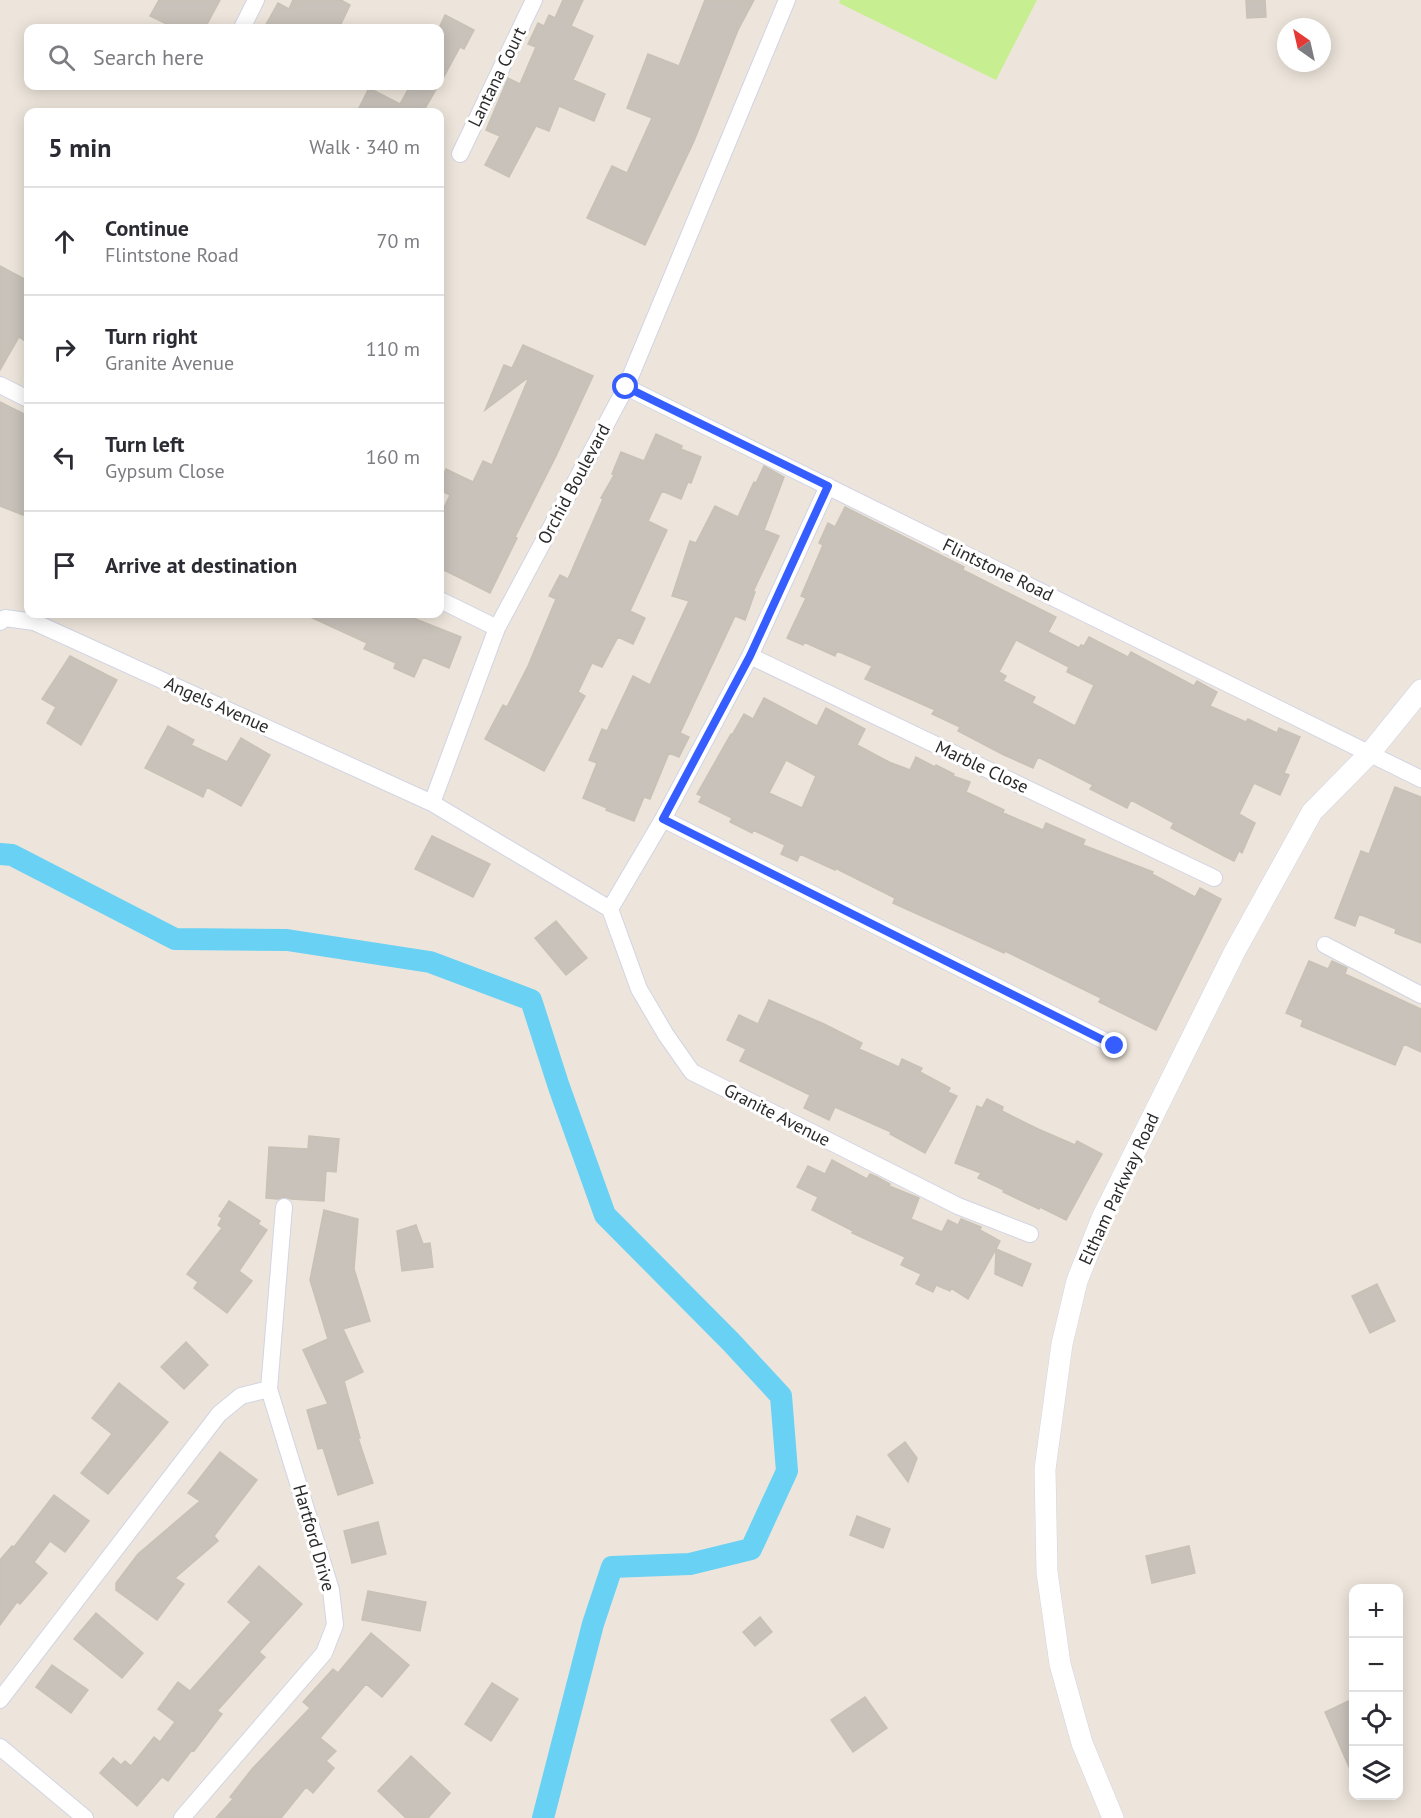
<!DOCTYPE html>
<meta charset="utf-8">
<style>
:root{--surface:#fff;--page:#f2f2f3;--text:#2b2b33;--muted:#7c7c81;--line:#e1e1e2}
body{margin:0;font-family:"PT Sans",sans-serif;background:var(--page);color:var(--text)}
.controls{position:absolute;right:18px;bottom:18px;display:grid;overflow:hidden;border-radius:12px;box-shadow:0 3px 15px #0003}
.controls button{width:54px;height:54px;display:grid;place-items:center;padding:0;border:0;border-bottom:2px solid var(--line);background:var(--surface);color:var(--text);font:30px sans-serif}
.compass{position:absolute;left:1277px;top:18px;width:54px;height:54px;border-radius:50%;background:var(--surface);box-shadow:0 3px 15px #0003;rotate:326deg}
.stop{position:absolute;width:18px;height:18px;margin:-14px;border:4px solid #365eff;border-radius:50%;background:#fff}
.stop.end{background:#365eff;border-color:#fff;box-shadow:0 2px 6px #0008}
.list{margin:0;padding:0;list-style:none}
h2{display:flex;justify-content:space-between;align-items:center;height:78px;margin:0;padding:0 24px;font-size:26px}
h2 small{font-size:20px;font-weight:400;color:var(--muted)}
.list li{display:grid;grid-template-columns:39px 1fr auto;gap:18px;align-items:center;box-sizing:border-box;height:108px;padding:0 24px;border-top:2px solid var(--line)}
.list b{display:block;font-size:22px;white-space:nowrap}
.list p{margin:0;font-size:20px;white-space:nowrap;color:var(--muted)}
.list em{font-size:20px;font-style:normal;color:var(--muted)}
.icon{flex:none;width:33px;height:33px;fill:none;stroke:currentColor;stroke-width:2;stroke-linecap:round;stroke-linejoin:round}
.map{position:relative;flex:none;width:1421px;height:1818px;overflow:hidden}
.search{position:absolute;background:var(--surface);box-shadow:0 3px 15px #0003;left:24px;top:24px;width:420px;height:66px;display:flex;align-items:center;gap:15px;box-sizing:border-box;padding:0 21px;border-radius:12px;color:var(--muted);font-size:22px}
.panel{position:absolute;background:var(--surface);box-shadow:0 3px 15px #0003;left:24px;top:108px;width:420px;height:510px;border-radius:12px}
.map>svg:first-child{display:block}
.pitch{fill:#c7ee90}
.lines{fill:none;stroke-linecap:round;stroke-linejoin:round}
.canal{stroke:#69d1f4;stroke-width:22}
.building{fill:#c8c2bb;stroke:#c8c1b5;stroke-width:1.5;fill-rule:evenodd}
.minor-casing{stroke:#d1d4e4;stroke-width:18}
.tertiary-casing{stroke:#d1d4e4;stroke-width:22}
.minor{stroke:#fff;stroke-width:16}
.tertiary{stroke:#fff;stroke-width:21}
.route{stroke:#365eff;stroke-width:8}
.labels{text-anchor:middle;stroke-width:6;stroke-linejoin:round;paint-order:stroke}
.street-label{font-size:18px;fill:#2a2a2a;stroke:#fff}
</style>
<div class="map">
<svg width="1421" height="1818" viewBox="0 0 1421 1818">
<rect width="100%" height="100%" fill="#ede5db"/>
<!-- pitch -->
<path class="pitch" d="M 840,0 L 1037,0 L 996,80 L 839,3 Z"/>
<g class="lines">
<!-- canal -->
<path class="canal" d="M 0,854 L 12,855 L 175,939 L 287,940 L 430,962 L 531,1000 L 559,1087 L 605,1215 L 731,1342 L 781,1396 L 787,1471 L 751,1549 L 690,1564 L 612,1567 L 593,1624 L 543,1818"/>
</g>
<!-- building -->
<path class="building" d="M 159,0 L 220,0 L 205,28 L 175,28 L 150,16 Z
M 293,0 L 341,0 L 350,5 L 339,28 L 264,28 L 278,3 L 289,9 Z
M 563,0 L 583,0 L 571,26 L 593,36 L 573,80 L 605,94 L 594,121 L 559,106 L 549,131 L 536,126 L 509,177 L 485,165 L 500,136 L 486,130 L 508,78 L 520,84 L 536,47 L 528,44 L 538,23 L 544,26 L 549,15 L 555,18 Z
M 705,0 L 754,0 L 738,30 L 694,141 L 645,245 L 587,218 L 612,166 L 627,173 L 652,118 L 627,108 L 648,54 L 679,66 Z
M 1246,0 L 1265,0 L 1266,17 L 1247,18 Z
M 445,15 L 474,30 L 464,49 L 460,47 L 440,84 L 440,26 Z
M 410,86 L 438,86 L 423,112 L 357,112 L 369,88 L 400,104 Z
M 0,266 L 28,281 L 28,343 L 19,337 L 0,370 Z
M 523,345 L 593,376 L 556,456 L 515,537 L 517,538 L 490,593 L 440,568 L 440,516 L 450,495 L 440,490 L 440,482 L 446,469 L 473,482 L 483,461 L 492,465 L 529,377 L 485,410 L 504,365 L 512,368 Z
M 0,402 L 28,416 L 28,501 L 23,515 L 0,506 Z
M 656,434 L 682,446 L 681,449 L 701,457 L 691,483 L 688,482 L 681,499 L 662,491 L 648,521 L 667,530 L 630,611 L 645,618 L 633,644 L 618,637 L 602,667 L 592,663 L 578,692 L 585,696 L 544,771 L 485,739 L 503,705 L 507,707 L 528,666 L 556,599 L 549,596 L 560,575 L 568,579 L 603,499 L 601,498 L 614,475 L 612,474 L 621,452 L 644,461 Z
M 764,466 L 784,477 L 764,530 L 779,536 L 753,592 L 755,592 L 745,620 L 735,616 L 680,733 L 689,737 L 679,757 L 669,753 L 650,799 L 644,797 L 634,821 L 606,810 L 607,808 L 583,798 L 597,763 L 589,760 L 602,729 L 607,731 L 633,676 L 650,685 L 689,601 L 672,596 L 690,541 L 696,543 L 715,506 L 738,517 L 754,482 L 756,483 Z
M 845,507 L 964,567 L 963,570 L 1056,617 L 1048,632 L 1079,648 L 1081,645 L 1084,646 L 1089,637 L 1128,657 L 1131,652 L 1194,686 L 1197,681 L 1217,692 L 1210,706 L 1246,722 L 1248,719 L 1277,733 L 1279,728 L 1300,737 L 1284,773 L 1289,775 L 1280,795 L 1254,783 L 1239,814 L 1255,823 L 1242,853 L 1239,851 L 1234,861 L 1224,856 L 1171,828 L 1174,823 L 1131,800 L 1127,808 L 1090,789 L 1093,785 L 1038,757 L 1033,768 L 1004,755 L 958,731 L 960,727 L 932,714 L 935,710 L 865,679 L 872,666 L 837,651 L 835,656 L 804,642 L 803,645 L 787,638 L 806,598 L 801,596 L 823,545 L 819,543 L 828,523 L 835,527 ZM 1016,640 L 1069,667 L 1067,672 L 1094,685 L 1075,726 L 1032,703 L 1035,697 L 1003,681 L 1006,676 L 999,672 Z
M 304,614 L 403,614 L 461,637 L 449,668 L 423,657 L 414,677 L 394,668 L 396,663 L 364,649 L 367,643 Z
M 70,656 L 117,680 L 81,745 L 47,723 L 56,707 L 42,699 Z
M 764,698 L 817,726 L 826,708 L 865,729 L 857,745 L 889,762 L 910,770 L 916,757 L 935,767 L 936,765 L 954,774 L 953,776 L 970,782 L 966,792 L 1004,810 L 1003,813 L 1043,830 L 1046,823 L 1085,840 L 1083,845 L 1153,872 L 1152,874 L 1195,897 L 1200,888 L 1221,899 L 1156,1030 L 1099,1002 L 1101,998 L 1005,951 L 1004,953 L 893,903 L 895,898 L 835,868 L 835,870 L 800,854 L 797,861 L 781,854 L 785,845 L 753,830 L 752,833 L 730,822 L 732,818 L 699,802 L 702,796 L 697,794 L 731,734 L 732,735 L 744,714 L 753,719 ZM 786,760 L 816,776 L 802,808 L 769,793 Z
M 168,726 L 194,740 L 191,745 L 227,762 L 241,738 L 270,755 L 241,806 L 207,787 L 203,797 L 145,768 Z
M 1395,787 L 1421,797 L 1421,943 L 1395,933 L 1396,929 L 1359,914 L 1355,926 L 1335,918 L 1361,851 L 1369,854 Z
M 432,836 L 490,864 L 473,897 L 415,869 Z
M 556,921 L 587,958 L 566,975 L 535,938 Z
M 1309,961 L 1328,969 L 1332,961 L 1347,968 L 1345,974 L 1421,1009 L 1421,1052 L 1404,1044 L 1395,1065 L 1301,1026 L 1303,1020 L 1286,1013 Z
M 769,1000 L 824,1024 L 862,1043 L 859,1049 L 899,1067 L 902,1059 L 922,1068 L 920,1072 L 950,1088 L 948,1092 L 957,1096 L 925,1153 L 890,1134 L 891,1132 L 835,1107 L 829,1120 L 804,1108 L 810,1095 L 740,1061 L 746,1049 L 727,1040 L 739,1015 L 758,1024 Z
M 987,1099 L 1003,1107 L 1002,1111 L 1038,1129 L 1075,1145 L 1077,1141 L 1102,1154 L 1066,1220 L 1040,1207 L 1039,1209 L 1003,1192 L 1004,1190 L 978,1178 L 981,1173 L 955,1163 L 977,1106 L 982,1108 Z
M 309,1136 L 339,1139 L 336,1172 L 326,1171 L 324,1201 L 291,1199 L 284,1197 L 278,1199 L 266,1198 L 269,1147 L 308,1149 Z
M 832,1160 L 867,1179 L 870,1174 L 877,1177 L 890,1184 L 889,1186 L 919,1198 L 911,1219 L 942,1232 L 948,1220 L 958,1225 L 961,1219 L 981,1227 L 980,1230 L 1000,1241 L 996,1249 L 1031,1264 L 1022,1286 L 995,1274 L 996,1249 L 968,1299 L 951,1288 L 950,1291 L 936,1285 L 933,1292 L 916,1284 L 921,1274 L 901,1265 L 905,1257 L 852,1233 L 853,1231 L 812,1210 L 818,1197 L 797,1187 L 808,1166 L 825,1174 Z
M 229,1201 L 260,1221 L 258,1224 L 267,1230 L 239,1271 L 252,1281 L 227,1313 L 194,1288 L 198,1282 L 187,1274 L 222,1228 L 218,1225 L 222,1218 L 219,1216 Z
M 324,1210 L 358,1219 L 354,1269 L 370,1321 L 343,1329 L 363,1372 L 344,1381 L 360,1438 L 358,1438 L 373,1483 L 338,1495 L 323,1448 L 318,1449 L 307,1410 L 328,1404 L 303,1350 L 328,1339 L 310,1280 Z
M 416,1225 L 423,1244 L 430,1243 L 433,1267 L 402,1271 L 397,1231 Z
M 1377,1284 L 1395,1321 L 1370,1333 L 1352,1296 Z
M 186,1342 L 208,1365 L 184,1389 L 161,1367 Z
M 119,1383 L 168,1422 L 108,1494 L 81,1473 L 112,1434 L 92,1418 Z
M 905,1442 L 917,1458 L 908,1482 L 888,1455 Z
M 220,1452 L 257,1480 L 214,1536 L 218,1541 L 175,1578 L 184,1584 L 157,1620 L 116,1590 L 116,1583 L 138,1554 L 200,1501 L 188,1493 Z
M 54,1495 L 89,1521 L 65,1552 L 50,1541 L 34,1562 L 47,1573 L 20,1604 L 17,1602 L 0,1625 L 0,1560 L 12,1546 L 14,1547 Z
M 857,1516 L 890,1529 L 883,1548 L 850,1535 Z
M 378,1522 L 386,1554 L 352,1563 L 344,1531 Z
M 1189,1546 L 1195,1573 L 1152,1583 L 1146,1556 Z
M 259,1566 L 302,1604 L 259,1652 L 265,1657 L 217,1711 L 222,1714 L 194,1751 L 192,1750 L 168,1781 L 162,1777 L 137,1806 L 100,1773 L 113,1758 L 121,1765 L 125,1761 L 131,1766 L 154,1737 L 160,1742 L 175,1722 L 158,1709 L 178,1682 L 190,1691 L 251,1622 L 228,1602 Z
M 368,1591 L 426,1602 L 420,1631 L 362,1620 Z
M 96,1613 L 143,1653 L 122,1678 L 74,1639 Z
M 760,1617 L 772,1632 L 755,1646 L 743,1632 Z
M 371,1633 L 409,1665 L 382,1697 L 366,1684 L 320,1738 L 336,1751 L 326,1761 L 334,1768 L 313,1793 L 306,1787 L 281,1818 L 216,1818 L 233,1799 L 230,1797 L 252,1769 L 310,1708 L 303,1702 L 333,1669 L 338,1673 Z
M 52,1665 L 88,1690 L 71,1713 L 36,1687 Z
M 492,1683 L 518,1699 L 491,1741 L 465,1724 Z
M 865,1697 L 887,1728 L 853,1752 L 831,1720 Z
M 1353,1699 L 1353,1776 L 1325,1712 Z
M 411,1756 L 450,1793 L 428,1818 L 406,1818 L 378,1791 Z"/>
<g class="lines">
<defs>
<path id="minor" d="M 242,28 L 256,0
M 460,154 L 534,0
M 0,385 L 28,399
M 626,387 L 1421,779
M 440,600 L 497,628
M 0,622 L 5,618 L 34,622 L 432,803 L 610,909 L 639,989 L 666,1035 L 692,1072 L 958,1206 L 1030,1234
M 750,656 L 1214,878
M 432,803 L 497,628 L 626,387 L 787,0
M 663,819 L 1115,1046
M 610,909 L 663,819 L 750,656 L 828,486
M 1325,945 L 1421,995
M 0,1700 L 219,1414 L 241,1396 L 269,1389
M 0,1747 L 85,1818
M 182,1818 L 324,1653 L 335,1625 L 331,1590 L 269,1389 L 284,1207"/>
<path id="tertiary" d="M 1113,1818 L 1082,1743 L 1060,1664 L 1047,1572 L 1045,1469 L 1062,1344 L 1077,1281 L 1102,1218 L 1235,951 L 1312,812 L 1370,753 L 1421,690"/>
</defs>
<!-- minor casing -->
<use href="#minor" class="minor-casing"/>
<!-- tertiary casing -->
<use href="#tertiary" class="tertiary-casing"/>
<!-- minor -->
<use href="#minor" class="minor"/>
<!-- tertiary -->
<use href="#tertiary" class="tertiary"/>
</g>
<g class="lines">
<!-- route -->
<path class="route" d="M 626,387 L 828,486 L 750,656 L 663,819 L 1115,1046"/>
</g>
<g class="labels">
<!-- street labels -->
<g class="street-label">
<text transform="translate(497 77) rotate(-64)" y="6">Lantana Court</text>
<text transform="translate(574 484) rotate(-62)" y="6">Orchid Boulevard</text>
<text transform="translate(998 570) rotate(26)" y="6">Flintstone Road</text>
<text transform="translate(217 705) rotate(24)" y="6">Angels Avenue</text>
<text transform="translate(982 767) rotate(25)" y="6">Marble Close</text>
<text transform="translate(777 1115) rotate(27)" y="6">Granite Avenue</text>
<text transform="translate(1119 1189) rotate(-65)" y="6">Eltham Parkway Road</text>
<text transform="translate(314 1538) rotate(74)" y="6">Hartford Drive</text>
</g>
</g>
</svg>
<div class="controls">
<button>+</button>
<button>−</button>
<button><svg class="icon" aria-label="locate" viewBox="0 0 24 24"><circle cx="12" cy="12" r="6"/><path d="M12 2v4M12 18v4M2 12h4M18 12h4"/></svg></button>
<button><svg class="icon" aria-label="layers" viewBox="0 0 24 24"><path d="M12 4l9 5-9 5-9-5zM3 14l9 5 9-5"/></svg></button>
</div>
<svg class="compass" viewBox="-18 -18 36 36"><path d="M0-13l5 13h-10z" fill="#e53935"/><path d="M0 13l5-13h-10z" fill="#7c7c81"/></svg>
<div class="stop" style="left:626px;top:387px"></div>
<div class="stop end" style="left:1115px;top:1046px"></div>
<div class="search"><svg class="icon" aria-label="search" viewBox="0 0 24 24"><circle cx="10" cy="10" r="6"/><path d="M15 15l6 6"/></svg>Search here</div>
<section class="panel">
<h2>5 min<small>Walk · 340 m</small></h2>
<ul class="list">
<li><svg class="icon" aria-label="ahead" viewBox="0 0 24 24"><path d="M12 20V5M6 11l6-6 6 6"/></svg><div><b>Continue</b><p>Flintstone Road</p></div><em>70 m</em></li>
<li><svg class="icon" aria-label="right" viewBox="0 0 24 24"><path d="M7 20v-9h11M14 6l5 5-5 5"/></svg><div><b>Turn right</b><p>Granite Avenue</p></div><em>110 m</em></li>
<li><svg class="icon" aria-label="left" viewBox="0 0 24 24"><path d="M17 20v-9H6M10 6l-5 5 5 5"/></svg><div><b>Turn left</b><p>Gypsum Close</p></div><em>160 m</em></li>
<li><svg class="icon" aria-label="arrive" viewBox="0 0 24 24"><path d="M6 21V4h12l-3 4 3 4H6"/></svg><div><b>Arrive at destination</b></div></li>
</ul>
</section>
</div>
